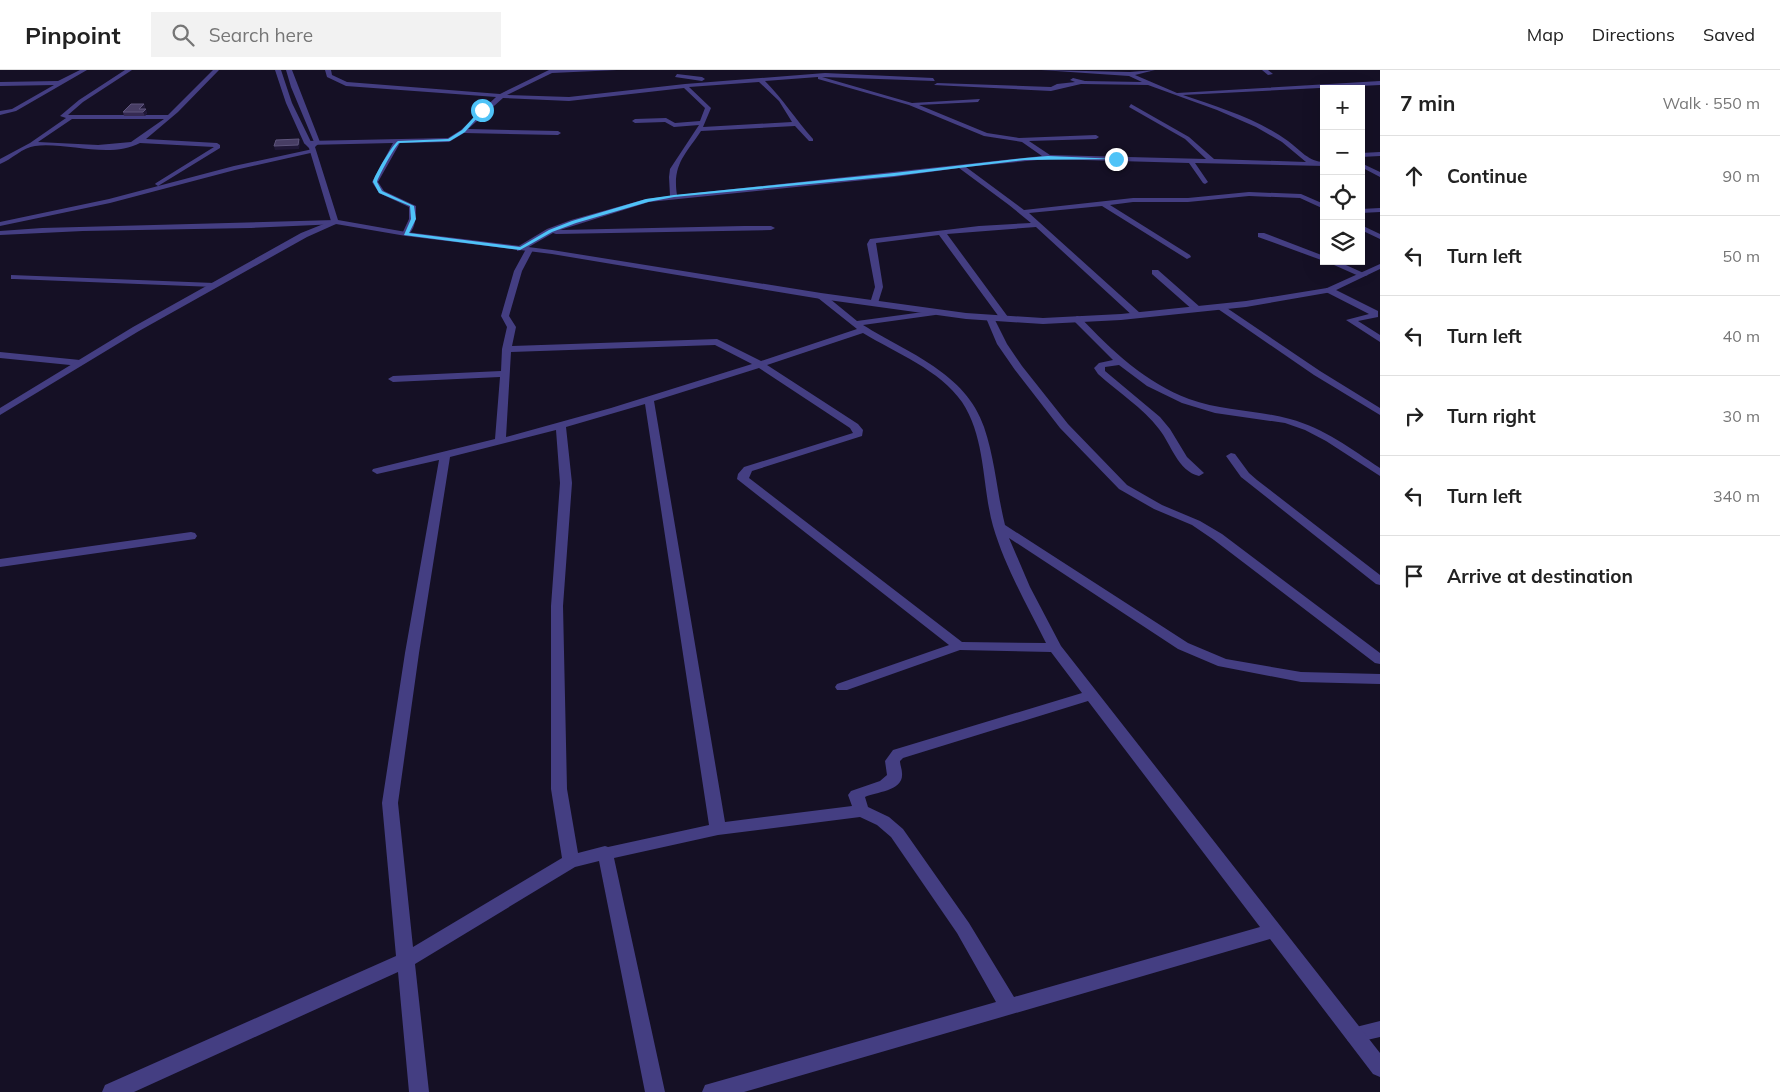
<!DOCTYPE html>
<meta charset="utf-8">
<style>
:root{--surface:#fff;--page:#f2f2f2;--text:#222;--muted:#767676;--line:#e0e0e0}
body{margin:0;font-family:Mulish,sans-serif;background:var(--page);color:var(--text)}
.controls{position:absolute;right:15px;top:15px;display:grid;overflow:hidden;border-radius:0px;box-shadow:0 5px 20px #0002}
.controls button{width:45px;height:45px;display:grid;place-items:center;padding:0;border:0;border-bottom:1px solid var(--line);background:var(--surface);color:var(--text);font:25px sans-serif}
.stop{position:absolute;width:15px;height:15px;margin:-11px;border:4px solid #4fc3f7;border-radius:50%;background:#fff}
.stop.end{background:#4fc3f7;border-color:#fff;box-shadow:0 1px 5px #0008}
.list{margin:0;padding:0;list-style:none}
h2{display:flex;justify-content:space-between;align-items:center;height:65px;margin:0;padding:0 20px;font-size:21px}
h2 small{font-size:16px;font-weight:400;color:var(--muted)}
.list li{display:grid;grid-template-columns:32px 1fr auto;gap:15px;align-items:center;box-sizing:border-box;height:80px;padding:0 20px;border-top:1px solid var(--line)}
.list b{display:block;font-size:19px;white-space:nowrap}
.list em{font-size:16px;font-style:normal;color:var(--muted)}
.icon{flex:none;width:28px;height:28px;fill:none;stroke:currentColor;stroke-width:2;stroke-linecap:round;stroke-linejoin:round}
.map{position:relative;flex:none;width:1380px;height:1022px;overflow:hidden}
header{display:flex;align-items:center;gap:30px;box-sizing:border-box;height:70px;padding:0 25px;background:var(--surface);border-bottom:1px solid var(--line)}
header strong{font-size:24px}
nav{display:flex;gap:28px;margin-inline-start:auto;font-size:18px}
.search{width:350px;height:45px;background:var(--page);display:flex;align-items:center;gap:12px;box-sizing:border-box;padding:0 18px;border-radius:0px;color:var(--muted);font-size:19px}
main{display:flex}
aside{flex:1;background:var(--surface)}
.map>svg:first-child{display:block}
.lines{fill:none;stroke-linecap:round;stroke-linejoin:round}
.service{fill:#443e82;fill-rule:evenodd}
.minor{fill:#443e82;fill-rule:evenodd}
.tertiary{fill:#443e82;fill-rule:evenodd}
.wall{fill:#352a52}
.shaded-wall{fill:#201838}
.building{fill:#473d64;stroke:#5e557c}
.route{fill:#4fc3f7}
</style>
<header>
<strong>Pinpoint</strong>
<div class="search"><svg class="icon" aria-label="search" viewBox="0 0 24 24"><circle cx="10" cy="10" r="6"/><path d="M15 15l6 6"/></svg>Search here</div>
<nav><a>Map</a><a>Directions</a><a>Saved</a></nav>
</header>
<main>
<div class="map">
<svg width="1380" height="1022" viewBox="0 0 1380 1022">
<rect width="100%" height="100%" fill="#151025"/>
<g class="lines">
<!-- service -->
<path class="service" d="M 1380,951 L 1380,967 L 1354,973 L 1348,971 L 1345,965 L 1348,959 Z"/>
<!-- minor -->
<path class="minor" d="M 80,0 L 87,0 L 16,41 L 0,45 L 0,41 L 12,39 L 54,15 L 0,16 L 0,12 L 58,11 Z
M 125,0 L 132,0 L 83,32 L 68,45 L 168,45 L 213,0 L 219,0 L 178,42 L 146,69 L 217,73 L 220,75 L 220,78 L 158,116 L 155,114 L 156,113 L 214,77 L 140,73 C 110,89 66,72 35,76 C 23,77 11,90 0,94 L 0,89 L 30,73 L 66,48 L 60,46 L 79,30 ZM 72,49 L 164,49 L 131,72 L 98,75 L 38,72 Z
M 325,0 L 331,0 L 332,5 L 347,12 L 500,24 L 549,0 L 617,0 L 552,3 L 507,25 L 569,27 L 685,14 L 825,3 L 933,8 L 935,11 L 822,7 L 912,33 L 980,29 L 978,32 L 919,35 L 987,63 L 1019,68 L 1096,65 L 1099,67 L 1096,69 L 1029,71 L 1050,85 L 1206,89 L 1185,69 L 1129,37 L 1131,34 L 1189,67 L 1214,89 L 1306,92 L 1282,72 L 1256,57 L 1217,40 L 1148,15 L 1081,14 L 1051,21 L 934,15 L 937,13 L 1051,17 L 1057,14 L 1075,12 L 1070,10 L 1073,8 L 1085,11 L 1142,12 L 1129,6 L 1041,0 L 1130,2 L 1155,0 L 1135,5 L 1177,23 L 1380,11 L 1380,15 L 1183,25 C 1218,37 1258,49 1288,71 C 1300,80 1309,92 1324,92 L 1324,96 L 1195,93 L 1208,112 L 1205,114 L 1203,113 L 1189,93 L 1048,89 L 966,97 L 1024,140 L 1133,128 L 1188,128 L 1249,122 L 1301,124 L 1324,134 L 1324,139 L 1300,128 L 1249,126 L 1188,132 L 1133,132 L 1110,135 L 1190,185 L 1191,187 L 1187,189 L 1102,136 L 1029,143 L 1140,243 L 1140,247 L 1134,247 L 1036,157 L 947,164 L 1008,247 L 1008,251 L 1002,251 L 939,165 L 876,173 L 883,217 L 878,233 L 871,235 L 870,233 L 875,217 L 867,174 L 870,169 L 979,156 L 1031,153 L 1009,135 L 959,98 L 894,107 L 649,132 L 560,160 L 744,156 L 771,156 L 775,158 L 771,160 L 556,164 L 553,163 L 527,178 L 533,180 L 522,201 L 509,246 L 516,257 L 512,276 L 717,269 L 761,291 L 857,259 L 818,228 L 818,224 L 824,224 L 857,251 L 938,240 L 939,242 L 935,245 L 863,255 C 908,283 966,303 984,357 C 995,389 997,423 1005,455 L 1188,573 L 1226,589 L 1301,602 L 1380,604 L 1380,614 L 1301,612 L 1218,596 L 1178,579 L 1009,468 L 1030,517 L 1061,576 L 1380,983 L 1380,1007 L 1373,1004 L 1270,869 L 744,1022 L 702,1022 L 705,1015 L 712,1013 L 996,932 L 957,863 L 891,767 L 877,755 L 860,747 L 718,765 L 614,788 L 665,1022 L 645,1022 L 599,791 L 575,797 L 415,894 L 429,1022 L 409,1022 L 398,902 L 134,1022 L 102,1022 L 105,1015 L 396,886 L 382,733 L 405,583 L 439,390 L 377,404 L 372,401 L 373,399 L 495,369 L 500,307 L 393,312 L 388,309 L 393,306 L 501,301 L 502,279 L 507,257 L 501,246 L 514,201 L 526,179 L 517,181 L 517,177 L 547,159 L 571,150 L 646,129 L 670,126 L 669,107 L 670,99 L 699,55 L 674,57 L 665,52 L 635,53 L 632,51 L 635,49 L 666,48 L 675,53 L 700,51 L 705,38 L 684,18 L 569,31 L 503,28 L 468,59 L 558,61 L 561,63 L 558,65 L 464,63 L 449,72 L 400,73 L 378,112 L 384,121 L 416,136 C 416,146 416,161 406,166 L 402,164 L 409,149 L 409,137 L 379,123 L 372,112 L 393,73 L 307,75 L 304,73 L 307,71 L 448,68 L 461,60 L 496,27 L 346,16 L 327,7 ZM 818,7 L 818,9 L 909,35 L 984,66 L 1022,72 L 1042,86 L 677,125 C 672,94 686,84 701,61 L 795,56 L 809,71 L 813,71 L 813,69 C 796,50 783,29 765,11 ZM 759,12 L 779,31 L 792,52 L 703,57 L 711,38 L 689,17 ZM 863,263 C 896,283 940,300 962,332 C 986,368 982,417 993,456 C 1005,497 1027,535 1046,573 L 962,572 L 749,408 L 752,401 L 862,366 L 863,360 L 858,354 L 767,295 ZM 715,275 L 752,294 L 611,338 L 506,367 L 511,282 ZM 759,298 L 850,358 L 853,363 L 744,397 L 738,404 L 737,409 L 949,575 L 837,614 L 835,617 L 837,620 L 847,620 L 960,580 L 1051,582 L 1082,623 L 893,680 L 885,691 L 887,705 L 880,711 L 851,721 L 848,725 L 852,736 L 725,752 L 654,331 ZM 645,334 L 709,755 L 608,777 L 605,776 L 578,783 L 567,719 L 563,536 L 572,413 L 566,357 ZM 556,360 L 560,413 L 551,536 L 551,719 L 562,788 L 413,877 L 398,733 L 419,583 L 450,387 ZM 1088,631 L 1260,857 L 1014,927 L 969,853 L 903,759 L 889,747 L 868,737 L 865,727 C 876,722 904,721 902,703 C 902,699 900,695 900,691 L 903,688 Z
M 1262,0 L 1268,0 L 1273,4 L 1268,5 Z
M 677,4 L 702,7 L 705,9 L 702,11 L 675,7 Z
M 313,79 L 316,81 L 315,82 L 235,100 L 110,133 L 0,156 L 0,152 L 109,129 L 234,96 Z
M 1380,82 L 1380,86 L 1361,87 L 1361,83 Z
M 1361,93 L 1380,102 L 1380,107 L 1361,97 Z
M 1380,138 L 1380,142 L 1361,143 L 1361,139 Z
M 335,150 L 338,150 L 338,154 L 251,158 L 83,161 L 0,165 L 0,161 L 42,158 Z
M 1361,155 L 1380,164 L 1380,169 L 1361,160 Z
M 1258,163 L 1264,163 L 1324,186 L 1324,191 L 1258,167 Z
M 1325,191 L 1337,191 L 1368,205 L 1361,207 Z
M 1152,200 L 1158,200 L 1200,237 L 1200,241 L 1194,241 L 1152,204 Z
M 11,205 L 214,213 L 218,215 L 214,217 L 14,209 L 11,209 Z
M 1326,218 L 1332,218 L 1378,241 L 1378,247 L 1358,251 L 1380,265 L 1380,272 L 1346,250 L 1369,244 L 1326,222 Z
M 1221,234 L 1320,301 L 1380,338 L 1380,345 L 1314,305 L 1218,239 L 1218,235 Z
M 990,245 L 994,248 L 1007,274 L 1022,296 L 1068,354 L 1127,415 L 1162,435 L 1200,451 L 1222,464 L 1380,583 L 1380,594 L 1375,593 L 1214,470 L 1192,455 L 1154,439 L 1119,419 L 1060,358 L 1015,300 L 997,274 L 986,248 Z
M 1077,246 L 1080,247 C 1111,280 1146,313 1189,329 C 1222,341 1257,340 1290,349 C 1324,358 1351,379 1380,398 L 1380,406 L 1326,371 L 1305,360 L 1285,353 L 1215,343 L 1182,333 L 1147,316 L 1119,295 L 1105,297 L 1105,301 L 1160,347 L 1170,359 L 1187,387 L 1204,403 L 1199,406 C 1178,401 1171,374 1159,359 C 1143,338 1118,322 1098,304 L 1094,298 L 1099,293 L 1113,290 L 1074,251 L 1073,249 Z
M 0,282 L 80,290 L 85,293 L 80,296 L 0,288 Z
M 1231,383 L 1235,384 L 1249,403 L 1257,410 L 1380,505 L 1380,515 L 1376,514 L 1241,407 L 1226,386 Z
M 191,462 L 195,463 L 197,466 L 195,469 L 0,497 L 0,489 Z"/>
<!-- tertiary -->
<path class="tertiary" d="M 275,0 L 281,0 L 292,33 L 312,74 L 314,72 L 291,17 L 286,0 L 292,0 L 320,72 L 315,77 L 338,150 L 406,162 L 552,180 L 821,223 L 966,243 L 1043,248 L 1121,244 L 1246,231 L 1327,218 L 1380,194 L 1380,199 L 1332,222 L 1246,237 L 1121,250 L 1043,254 L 966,249 L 821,229 L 552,184 L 406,166 L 336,154 L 307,167 L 139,261 L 0,345 L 0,338 L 133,257 L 301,163 L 331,151 L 309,78 L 304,73 L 286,33 Z"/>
</g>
<!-- wall -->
<path class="wall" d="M 144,34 L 145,38 L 144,39 L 147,43 L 145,46 L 124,46 L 123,42 Z"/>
<!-- shaded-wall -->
<path class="shaded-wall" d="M 144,34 L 145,38 L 141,42 L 139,39 Z
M 146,39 L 147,43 L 145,46 L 143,42 Z
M 299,69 L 300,73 L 299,79 L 275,80 L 274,76 Z"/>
<!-- building -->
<path class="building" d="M 131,34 L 144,34 L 139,39 L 146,39 L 143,42 L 123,42 Z
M 299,69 L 298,75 L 274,76 L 276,70 Z"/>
<!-- route -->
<path class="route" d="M 481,39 L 484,40 L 465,62 L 450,71 L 399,73 C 394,78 378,107 377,112 L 382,121 L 414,136 L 416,149 L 409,163 L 520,177 L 549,160 L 572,151 L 646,129 L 674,125 L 894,103 L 1025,88 L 1048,86 L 1119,89 L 1025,90 L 894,106 L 674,127 L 648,132 L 576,153 L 552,162 L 520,180 L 404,165 L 411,149 L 410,136 L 379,123 L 373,112 C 374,106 392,75 398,71 L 448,69 L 462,60 Z"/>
</svg>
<div class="controls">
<button>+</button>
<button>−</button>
<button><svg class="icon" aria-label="locate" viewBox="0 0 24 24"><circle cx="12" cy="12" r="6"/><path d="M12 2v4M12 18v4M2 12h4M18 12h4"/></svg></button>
<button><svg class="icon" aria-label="layers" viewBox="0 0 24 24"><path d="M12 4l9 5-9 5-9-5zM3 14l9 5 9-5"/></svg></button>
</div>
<div class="stop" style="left:482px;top:40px"></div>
<div class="stop end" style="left:1116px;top:89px"></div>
</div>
<aside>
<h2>7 min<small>Walk · 550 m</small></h2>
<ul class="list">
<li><svg class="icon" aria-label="ahead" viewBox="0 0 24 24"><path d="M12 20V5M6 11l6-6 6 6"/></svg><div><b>Continue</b></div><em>90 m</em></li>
<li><svg class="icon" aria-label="left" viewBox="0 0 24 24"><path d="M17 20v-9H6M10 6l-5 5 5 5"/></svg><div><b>Turn left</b></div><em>50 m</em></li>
<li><svg class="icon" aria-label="left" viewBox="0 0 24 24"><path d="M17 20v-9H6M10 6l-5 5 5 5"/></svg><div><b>Turn left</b></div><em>40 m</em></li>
<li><svg class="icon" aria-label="right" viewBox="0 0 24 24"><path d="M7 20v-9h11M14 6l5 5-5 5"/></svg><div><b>Turn right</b></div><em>30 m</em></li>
<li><svg class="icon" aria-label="left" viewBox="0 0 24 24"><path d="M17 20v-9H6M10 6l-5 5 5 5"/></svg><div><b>Turn left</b></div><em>340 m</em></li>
<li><svg class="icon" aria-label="arrive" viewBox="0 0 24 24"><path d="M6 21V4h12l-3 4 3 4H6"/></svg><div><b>Arrive at destination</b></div></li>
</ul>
</aside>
</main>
